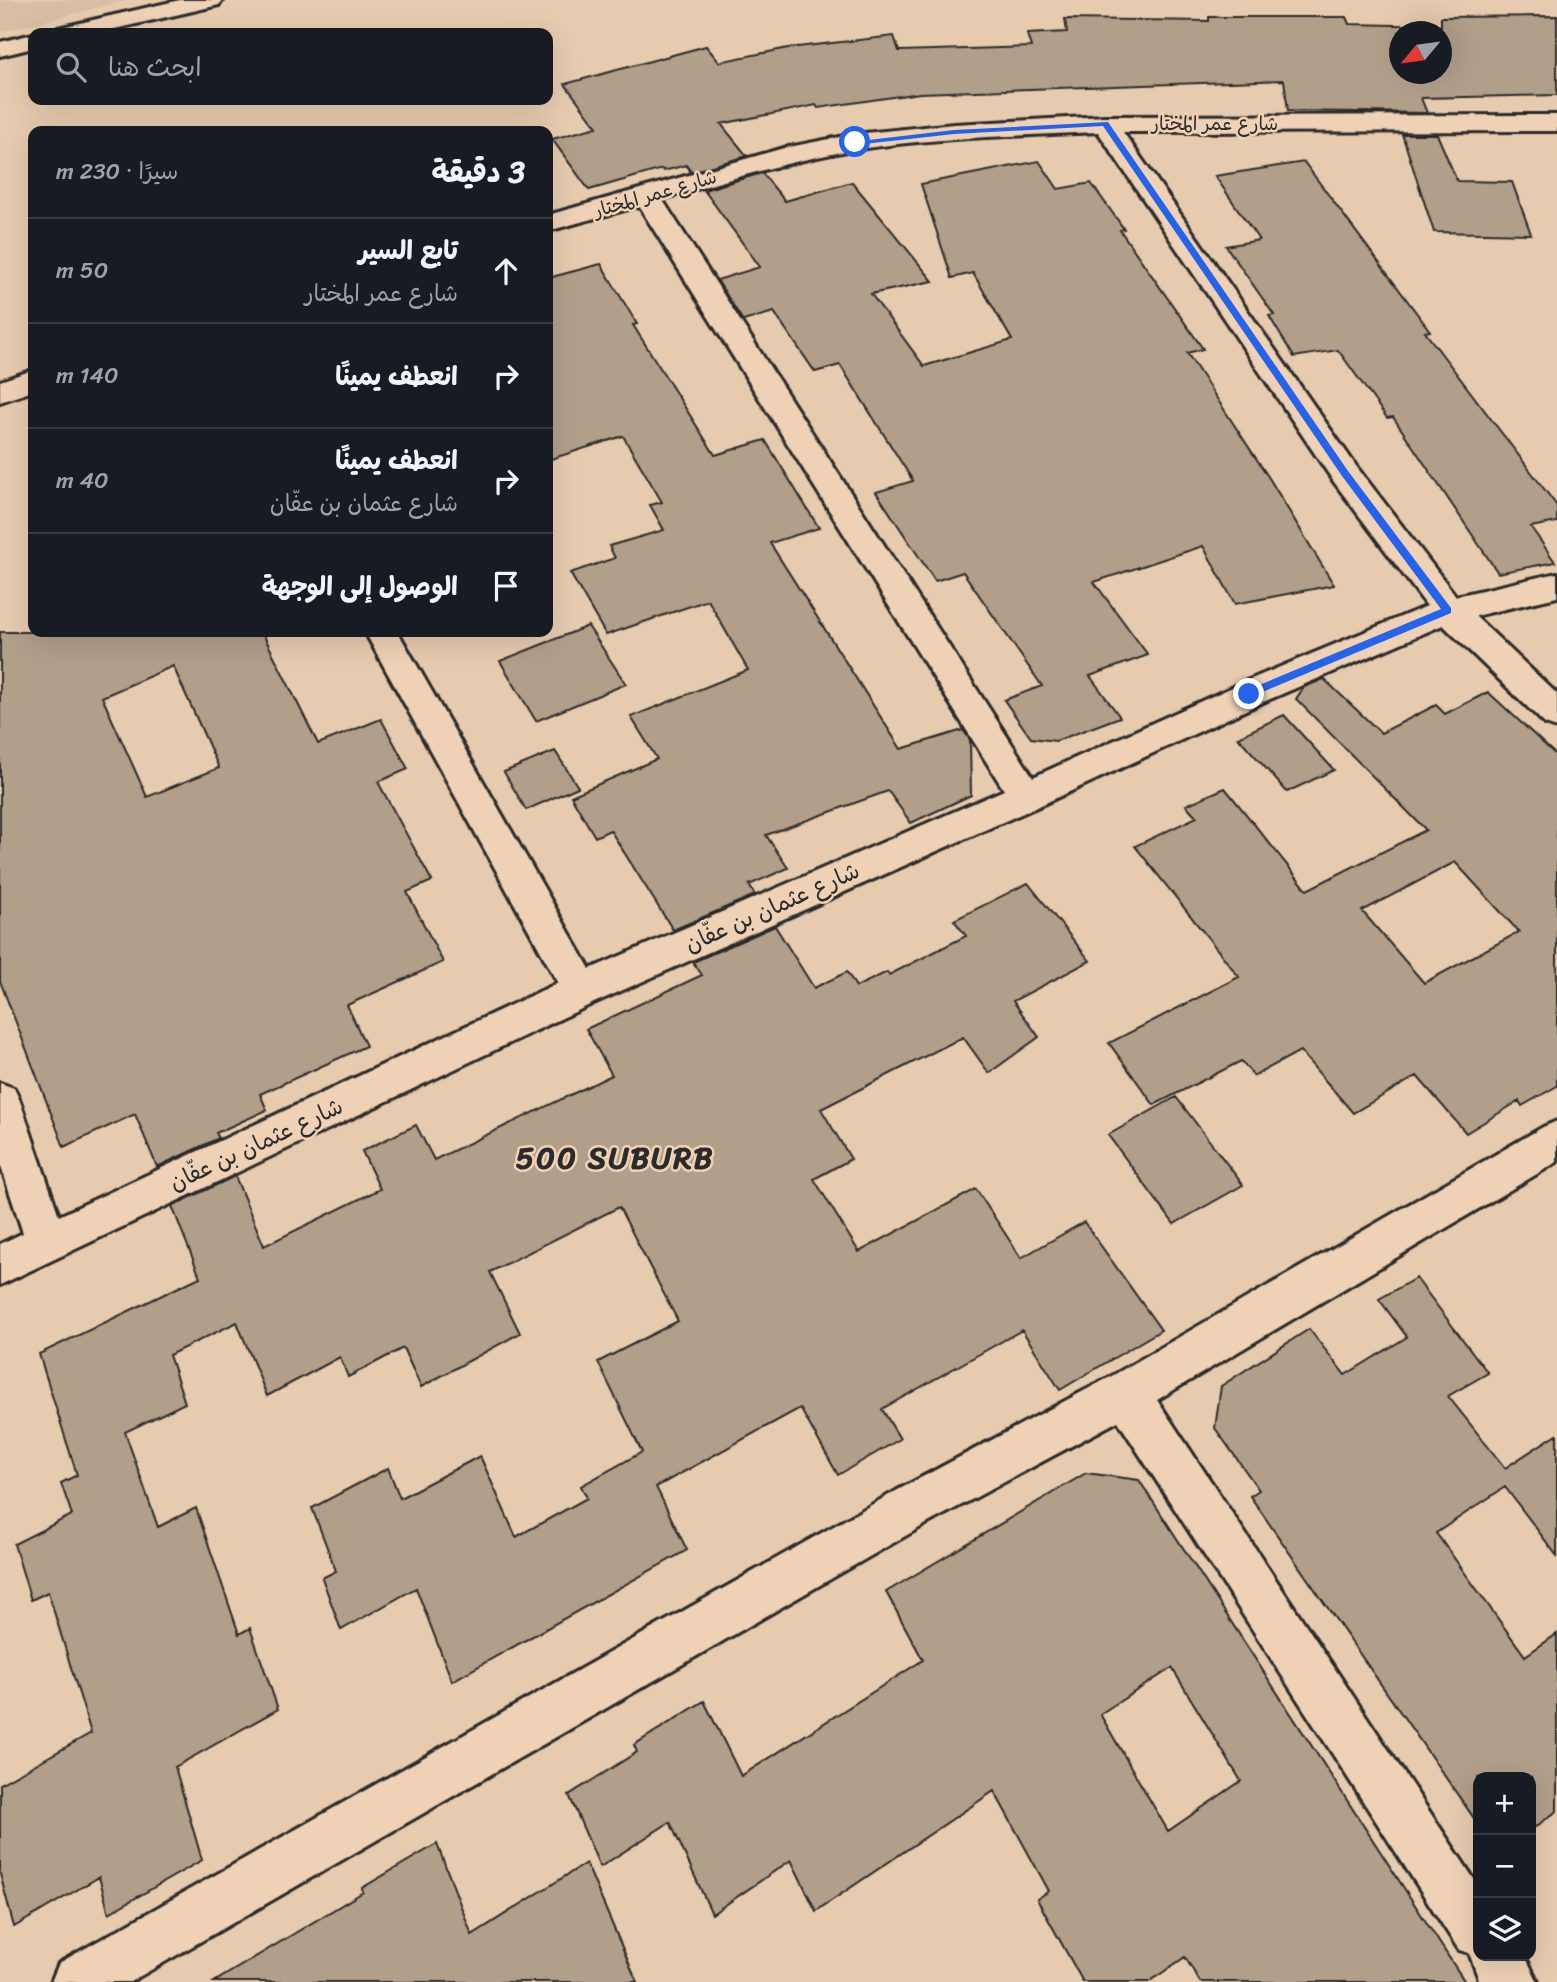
<!DOCTYPE html>
<html lang="ar">
<meta charset="utf-8">
<style>
:root{--surface:#171b24;--page:#20242c;--text:#f1f3f6;--muted:#9ea1a6;--line:#363941}
body{margin:0;font-family:Sriracha,"Playpen Sans Arabic",sans-serif;background:var(--page);color:var(--text);direction:rtl}
.controls{position:absolute;right:21px;bottom:21px;display:grid;overflow:hidden;border-radius:14px;box-shadow:0 7px 28px #0002}
.controls button{width:63px;height:63px;display:grid;place-items:center;padding:0;border:0;border-bottom:2px solid var(--line);background:var(--surface);color:var(--text);font:35px sans-serif}
.compass{position:absolute;left:1389px;top:21px;width:63px;height:63px;border-radius:50%;background:var(--surface);box-shadow:0 7px 28px #0002;rotate:241deg}
.stop{position:absolute;width:21px;height:21px;margin:-16px;border:5px solid #2563eb;border-radius:50%;background:#fff}
.stop.end{background:#2563eb;border-color:#fff;box-shadow:0 2px 7px #0008}
.list{margin:0;padding:0;list-style:none}
h2{display:flex;justify-content:space-between;align-items:center;height:91px;margin:0;padding:0 28px;font-size:30px}
h2 small{font-size:23px;font-weight:400;color:var(--muted)}
.list li{display:grid;grid-template-columns:46px 1fr auto;gap:21px;align-items:center;box-sizing:border-box;height:105px;padding:0 28px;border-top:2px solid var(--line)}
.list b{display:block;font-size:26px;white-space:nowrap}
.list p{margin:0;font-size:23px;white-space:nowrap;color:var(--muted)}
.list em{font-size:23px;font-style:normal;color:var(--muted)}
.icon{flex:none;width:38px;height:38px;fill:none;stroke:currentColor;stroke-width:2;stroke-linecap:round;stroke-linejoin:round}
.map{position:relative;flex:none;width:1557px;height:1982px;overflow:hidden;direction:ltr}
.search{position:absolute;background:var(--surface);box-shadow:0 7px 28px #0002;left:28px;top:28px;width:525px;height:77px;display:flex;align-items:center;gap:18px;box-sizing:border-box;padding:0 24px;border-radius:14px;color:var(--muted);font-size:26px}
.panel{position:absolute;background:var(--surface);box-shadow:0 7px 28px #0002;left:28px;top:126px;width:525px;height:511px;border-radius:14px;direction:rtl}
.map>svg:first-child{display:block}
.built{fill:#d7bea4}
.building{fill:#b29f8a;stroke:#2b2b2b;stroke-width:2;fill-rule:evenodd}
.lines{fill:none;stroke-linecap:round;stroke-linejoin:round}
.minor-casing{stroke:#2b2b2b;stroke-width:6}
.major-casing{stroke:#2b2b2b;stroke-width:6}
.minor{fill:#efd2b5;fill-rule:evenodd}
.major{fill:#efd2b5;fill-rule:evenodd}
.route{fill:#2563eb}
.labels{text-anchor:middle;stroke-width:5;stroke-linejoin:round;paint-order:stroke}
.far-street-label{font-size:19px;fill:#2b2b2b;stroke:#efd2b5}
.street-label{font-size:23px;fill:#2b2b2b;stroke:#efd2b5}
.district-label{font-size:30px;font-weight:bold;letter-spacing:2px;fill:#2b2b2b;stroke:#efd2b5}
</style>
<div class="map">
<svg width="1557" height="1982" viewBox="0 0 1557 1982">
<rect width="100%" height="100%" fill="#e7cbaf"/>
<filter id="ink" filterUnits="userSpaceOnUse"><feTurbulence type="fractalNoise" baseFrequency=".0143" numOctaves="2"/><feDisplacementMap in="SourceGraphic" scale="14" xChannelSelector="R" yChannelSelector="G"/><feConvolveMatrix kernelMatrix="1 2 1 2 8 2 1 2 1" color-interpolation-filters="sRGB"/></filter>
<g filter="url(#ink)">
<!-- built -->
<path class="built" d="M 0,0 L 129,0 L 0,32 Z"/>
<!-- building -->
<path class="building" d="M 1557,16 L 1557,95 L 1421,98 L 1427,113 L 1288,111 L 1284,80 L 920,93 L 818,108 L 816,105 L 721,124 L 747,156 L 691,172 L 686,165 L 664,171 L 662,169 L 589,190 L 552,139 L 597,127 L 565,84 L 706,46 L 719,62 L 788,48 L 894,36 L 899,51 L 1031,47 L 1027,34 L 1067,32 L 1065,19 L 1209,21 L 1209,17 L 1346,17 L 1349,24 L 1441,26 L 1441,17 ZM 1399,32 L 1441,32 L 1441,74 L 1399,74 Z
M 1402,134 L 1437,134 L 1457,181 L 1512,182 L 1531,234 L 1434,232 Z
M 1039,161 L 1058,189 L 1091,183 L 1124,229 L 1120,230 L 1203,349 L 1187,353 L 1269,478 L 1334,585 L 1235,604 L 1203,546 L 1094,582 L 1148,655 L 1090,676 L 1120,717 L 1056,741 L 1031,738 L 1004,700 L 1042,686 L 963,572 L 935,581 L 876,492 L 913,481 L 840,365 L 815,372 L 774,312 L 743,321 L 717,280 L 760,267 L 704,190 L 762,173 L 785,201 L 852,182 L 933,281 L 871,294 L 924,366 L 1012,340 L 973,273 L 952,278 L 921,184 Z
M 1304,162 L 1430,331 L 1425,332 L 1557,506 L 1557,522 L 1531,527 L 1555,562 L 1498,573 L 1393,417 L 1387,418 L 1338,350 L 1294,357 L 1269,316 L 1274,315 L 1226,246 L 1259,240 L 1215,176 Z
M 601,264 L 637,324 L 633,325 L 715,455 L 765,440 L 819,528 L 770,543 L 901,749 L 963,730 L 970,740 L 971,795 L 911,823 L 888,791 L 766,835 L 788,868 L 749,885 L 755,895 L 673,930 L 610,830 L 595,837 L 571,796 L 657,759 L 631,717 L 748,670 L 708,600 L 606,635 L 570,573 L 615,558 L 609,546 L 664,530 L 650,505 L 662,502 L 623,436 L 548,460 L 548,278 Z
M 588,626 L 626,684 L 536,721 L 500,661 Z
M 0,632 L 262,632 L 318,744 L 381,719 L 408,769 L 378,782 L 432,881 L 407,892 L 443,962 L 347,1005 L 366,1046 L 260,1094 L 267,1110 L 216,1133 L 219,1138 L 157,1167 L 135,1114 L 64,1147 L 0,981 ZM 173,666 L 219,768 L 147,797 L 102,697 Z
M 1324,679 L 1381,733 L 1436,705 L 1445,714 L 1488,692 L 1557,756 L 1557,1086 L 1522,1106 L 1519,1101 L 1466,1133 L 1417,1076 L 1353,1113 L 1300,1051 L 1254,1076 L 1241,1061 L 1154,1105 L 1109,1043 L 1239,977 L 1135,846 L 1197,817 L 1186,805 L 1225,788 L 1307,890 L 1426,830 L 1296,699 L 1304,687 ZM 1455,862 L 1519,932 L 1424,983 L 1362,911 Z
M 1284,715 L 1334,770 L 1287,792 L 1238,737 Z
M 555,751 L 578,787 L 526,810 L 504,772 Z
M 1028,883 L 1090,961 L 1013,1001 L 1039,1037 L 989,1073 L 963,1037 L 821,1109 L 851,1159 L 814,1179 L 859,1252 L 976,1189 L 1021,1258 L 1084,1222 L 1161,1330 L 1060,1390 L 1022,1330 L 882,1409 L 900,1439 L 838,1475 L 800,1408 L 656,1487 L 687,1550 L 452,1681 L 416,1588 L 341,1630 L 322,1578 L 336,1571 L 312,1508 L 388,1468 L 400,1498 L 480,1456 L 516,1537 L 587,1498 L 581,1486 L 642,1452 L 598,1362 L 678,1321 L 619,1207 L 490,1272 L 520,1333 L 421,1387 L 403,1348 L 348,1377 L 340,1357 L 267,1396 L 237,1322 L 169,1355 L 185,1403 L 125,1432 L 158,1527 L 196,1508 L 239,1634 L 250,1628 L 278,1709 L 175,1767 L 202,1860 L 109,1913 L 99,1877 L 14,1927 L 0,1874 L 0,1784 L 91,1733 L 48,1592 L 31,1600 L 14,1544 L 72,1515 L 61,1483 L 77,1475 L 39,1354 L 200,1277 L 172,1206 L 235,1176 L 264,1246 L 380,1189 L 362,1151 L 416,1125 L 434,1160 L 612,1075 L 586,1029 L 702,975 L 693,962 L 775,926 L 814,988 L 847,972 L 856,987 L 887,972 L 889,975 L 966,936 L 954,920 Z
M 1176,1097 L 1243,1185 L 1174,1224 L 1108,1135 Z
M 1416,1278 L 1488,1373 L 1448,1396 L 1505,1468 L 1557,1434 L 1557,1556 L 1505,1487 L 1436,1533 L 1525,1656 L 1557,1634 L 1557,1811 L 1531,1830 L 1531,1777 L 1478,1777 L 1478,1824 L 1250,1496 L 1259,1490 L 1215,1428 L 1221,1386 L 1309,1329 L 1345,1375 L 1407,1337 L 1379,1299 Z
M 1086,1473 L 1139,1480 L 1465,1982 L 1200,1982 L 1185,1957 L 1149,1982 L 1083,1982 L 1037,1899 L 1049,1891 L 994,1791 L 816,1911 L 791,1860 L 712,1914 L 670,1822 L 600,1867 L 569,1795 L 637,1752 L 634,1745 L 704,1701 L 741,1776 L 923,1660 L 886,1592 ZM 1172,1668 L 1241,1781 L 1168,1831 L 1100,1714 Z
M 437,1844 L 472,1935 L 586,1863 L 637,1982 L 214,1982 L 363,1892 L 362,1888 Z"/>
<g class="lines">
<defs>
<path id="minor" d="M 1557,115 L 1557,131 L 1123,132 L 1356,466 L 1456,596 L 1557,573 L 1557,597 L 1475,616 L 1557,694 L 1557,728 L 1545,724 L 1443,625 L 1261,703 L 1039,806 L 596,1002 L 0,1285 L 0,1244 L 23,1233 L 0,1163 L 0,1083 L 14,1088 L 20,1101 L 59,1216 L 558,983 L 365,632 L 398,632 L 590,969 L 1004,790 L 639,206 L 548,231 L 548,215 L 784,148 L 855,134 L 954,124 L 1105,116 ZM 1098,132 L 1334,482 L 1427,606 L 1237,685 L 1033,777 L 662,199 C 725,181 788,161 853,150 C 933,137 1017,136 1098,132 Z
M 33,370 L 33,391 L 0,402 L 0,381 Z
M 1557,1121 L 1557,1162 L 1157,1400 L 1478,1885 L 1478,1956 L 1525,1956 L 1538,1982 L 1480,1982 L 1469,1953 L 1459,1950 L 1118,1421 L 928,1523 L 130,1982 L 51,1982 L 59,1963 L 896,1491 L 1110,1377 L 1543,1127 Z"/>
<path id="major" d="M 180,0 L 223,0 L 219,5 L 97,33 L 55,33 L 58,28 Z
M 33,34 L 33,48 L 0,56 L 0,42 Z"/>
</defs>
<!-- minor casing -->
<use href="#minor" class="minor-casing"/>
<!-- major casing -->
<use href="#major" class="major-casing"/>
<!-- minor -->
<use href="#minor" class="minor"/>
<!-- major -->
<use href="#major" class="major"/>
</g>
</g>
<!-- route -->
<path class="route" d="M 1108,122 L 1348,471 L 1451,608 L 1451,613 L 1253,696 L 1245,696 L 1245,691 L 1441,609 L 1342,476 L 1103,126 L 954,134 L 855,145 L 851,142 L 954,130 Z"/>
<g class="labels">
<!-- far-street labels -->
<g class="far-street-label">
<text x="1215" y="130">شارع عمر المختار</text>
<text transform="translate(655 193) rotate(-16)" y="7">شارع عمر المختار</text>
</g>
<!-- street labels -->
<g class="street-label">
<text transform="translate(772 907) rotate(-24)" y="8">شارع عثمان بن عفّان</text>
<text transform="translate(256 1144) rotate(-25)" y="8">شارع عثمان بن عفّان</text>
</g>
<!-- district labels -->
<g class="district-label">
<text x="615" y="1168">500 SUBURB</text>
</g>
</g>
</svg>
<div class="controls">
<button>+</button>
<button>−</button>
<button><svg class="icon" aria-label="layers" viewBox="0 0 24 24"><path d="M12 4l9 5-9 5-9-5zM3 14l9 5 9-5"/></svg></button>
</div>
<svg class="compass" viewBox="-18 -18 36 36"><path d="M0-13l5 13h-10z" fill="#e53935"/><path d="M0 13l5-13h-10z" fill="#9ea1a6"/></svg>
<div class="stop" style="left:855px;top:142px"></div>
<div class="stop end" style="left:1249px;top:694px"></div>
<div class="search"><svg class="icon" aria-label="search" viewBox="0 0 24 24"><circle cx="10" cy="10" r="6"/><path d="M15 15l6 6"/></svg>ابحث هنا</div>
<section class="panel">
<h2>3 دقيقة<small>سيرًا · 230 m</small></h2>
<ul class="list">
<li><svg class="icon" aria-label="ahead" viewBox="0 0 24 24"><path d="M12 20V5M6 11l6-6 6 6"/></svg><div><b>تابع السير</b><p>شارع عمر المختار</p></div><em>50 m</em></li>
<li><svg class="icon" aria-label="right" viewBox="0 0 24 24"><path d="M7 20v-9h11M14 6l5 5-5 5"/></svg><div><b>انعطف يمينًا</b></div><em>140 m</em></li>
<li><svg class="icon" aria-label="right" viewBox="0 0 24 24"><path d="M7 20v-9h11M14 6l5 5-5 5"/></svg><div><b>انعطف يمينًا</b><p>شارع عثمان بن عفّان</p></div><em>40 m</em></li>
<li><svg class="icon" aria-label="arrive" viewBox="0 0 24 24"><path d="M6 21V4h12l-3 4 3 4H6"/></svg><div><b>الوصول إلى الوجهة</b></div></li>
</ul>
</section>
</div>
